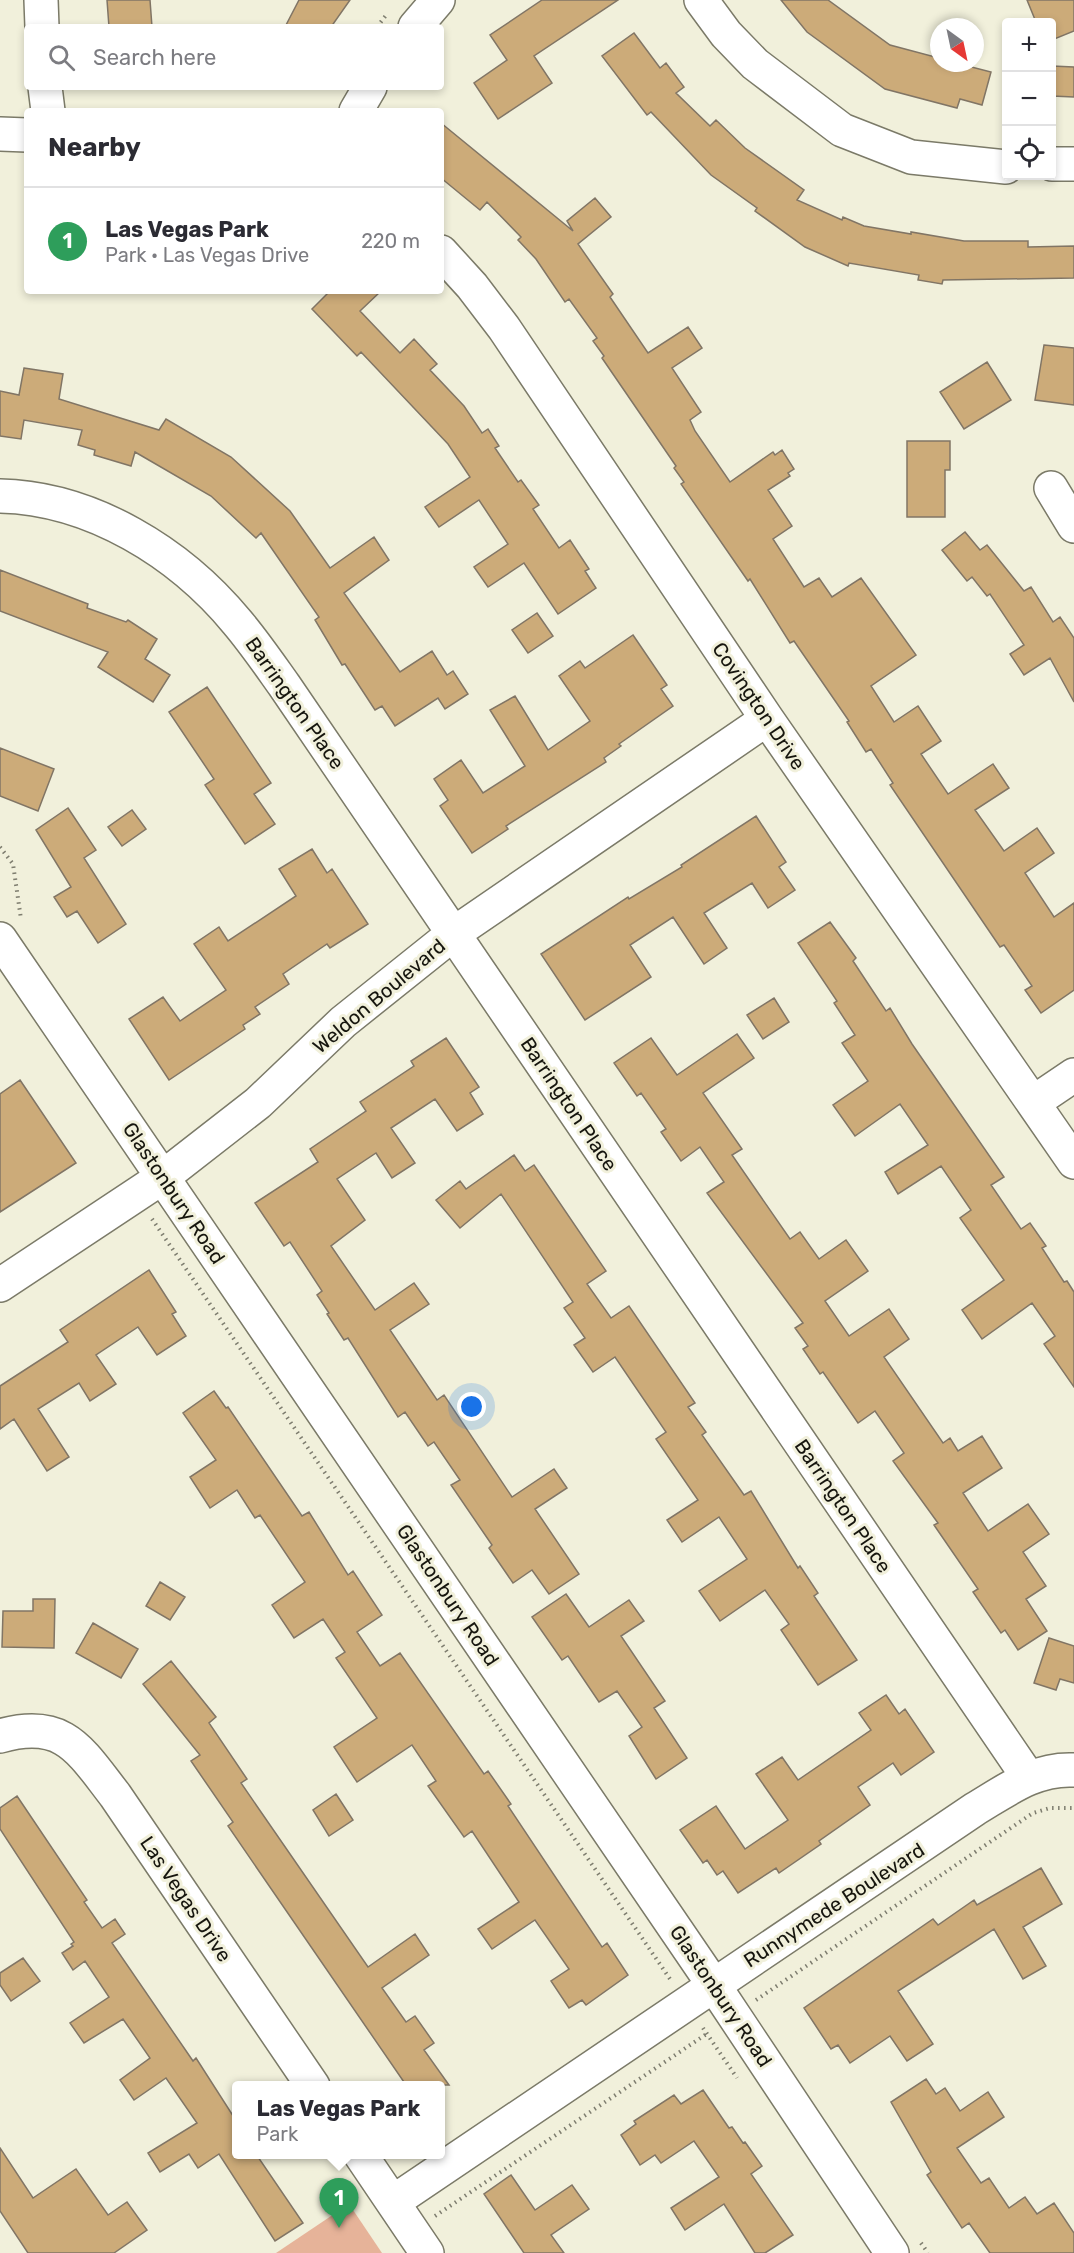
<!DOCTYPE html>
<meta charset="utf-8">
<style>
:root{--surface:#fff;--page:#f2f2f3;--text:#2b2b33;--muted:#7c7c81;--line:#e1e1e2;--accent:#d93025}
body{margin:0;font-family:Rubik,sans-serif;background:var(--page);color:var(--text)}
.controls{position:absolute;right:18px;top:18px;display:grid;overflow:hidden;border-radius:6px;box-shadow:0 3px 9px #0003}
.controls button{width:54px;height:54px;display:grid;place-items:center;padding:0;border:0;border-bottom:2px solid var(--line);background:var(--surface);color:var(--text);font:30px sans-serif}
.compass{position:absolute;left:930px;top:18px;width:54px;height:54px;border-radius:50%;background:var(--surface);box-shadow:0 3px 9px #0003;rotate:147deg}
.you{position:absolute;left:472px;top:1407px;width:21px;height:21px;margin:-15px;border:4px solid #fff;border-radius:50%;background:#1a73e8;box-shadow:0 0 0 9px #1a73e833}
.badge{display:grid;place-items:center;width:39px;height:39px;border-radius:50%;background:var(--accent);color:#fff;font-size:20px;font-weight:700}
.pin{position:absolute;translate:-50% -50px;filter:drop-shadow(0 2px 3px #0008)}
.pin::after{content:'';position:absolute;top:32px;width:21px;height:18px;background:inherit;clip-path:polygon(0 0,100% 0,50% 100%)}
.popup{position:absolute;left:232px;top:2081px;width:213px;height:78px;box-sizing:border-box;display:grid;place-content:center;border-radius:6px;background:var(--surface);filter:drop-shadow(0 2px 4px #0005);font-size:20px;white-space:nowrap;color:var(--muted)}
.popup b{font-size:22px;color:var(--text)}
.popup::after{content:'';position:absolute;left:50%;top:100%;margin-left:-12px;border:12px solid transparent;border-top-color:var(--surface)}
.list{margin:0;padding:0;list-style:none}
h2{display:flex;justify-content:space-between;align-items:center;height:78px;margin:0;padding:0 24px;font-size:26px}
h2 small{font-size:20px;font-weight:400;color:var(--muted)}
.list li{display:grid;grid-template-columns:39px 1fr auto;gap:18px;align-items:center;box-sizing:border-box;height:108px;padding:0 24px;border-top:2px solid var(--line)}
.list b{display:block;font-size:22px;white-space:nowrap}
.list p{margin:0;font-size:20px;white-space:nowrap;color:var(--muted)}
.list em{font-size:20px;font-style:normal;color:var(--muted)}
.icon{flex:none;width:33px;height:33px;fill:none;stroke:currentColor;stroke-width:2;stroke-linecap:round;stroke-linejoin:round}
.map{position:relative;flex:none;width:1074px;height:2253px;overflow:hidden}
.search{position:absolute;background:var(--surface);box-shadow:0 3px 9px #0003;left:24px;top:24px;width:420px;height:66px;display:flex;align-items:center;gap:15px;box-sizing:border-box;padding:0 21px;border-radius:6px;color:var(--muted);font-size:22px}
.panel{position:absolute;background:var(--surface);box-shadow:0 3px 9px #0003;left:24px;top:108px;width:420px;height:186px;border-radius:6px}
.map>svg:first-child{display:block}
.green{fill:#e6b399}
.building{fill:#ccab79;stroke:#817565;stroke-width:1.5}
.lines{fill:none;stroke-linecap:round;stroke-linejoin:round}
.minor-casing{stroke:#7b7a68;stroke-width:36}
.path{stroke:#7e7d6f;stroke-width:4;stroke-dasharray:1.5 4.5;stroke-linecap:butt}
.minor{stroke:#fff;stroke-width:33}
.labels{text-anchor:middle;stroke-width:6;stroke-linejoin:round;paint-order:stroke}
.street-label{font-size:20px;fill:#16150e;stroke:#f1f0db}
</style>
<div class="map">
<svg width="1074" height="2253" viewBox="0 0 1074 2253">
<rect width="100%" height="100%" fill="#f1f0db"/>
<!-- green -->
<path class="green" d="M 349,2204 L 382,2253 L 276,2253 Z"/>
<!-- building -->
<path class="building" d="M 107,0 L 150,0 L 152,27 L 109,27 Z
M 299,0 L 350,0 L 331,27 L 285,27 Z
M 542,0 L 618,0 L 534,56 L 552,83 L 498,119 L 474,83 L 507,60 L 490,35 Z
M 781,0 L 828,0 L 890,45 L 939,58 L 939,63 L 956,63 L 991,72 L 982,105 L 960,99 L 957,108 L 885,89 L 807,32 Z
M 1027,0 L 1074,0 L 1074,31 L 1052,40 L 1052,22 L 1036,22 Z
M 634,33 L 660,68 L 666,63 L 684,87 L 676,93 L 710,126 L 716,120 L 745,148 L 804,190 L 797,200 L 842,220 L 843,217 L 864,226 L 911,234 L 911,232 L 964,241 L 1028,241 L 1028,247 L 1074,246 L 1074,278 L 943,280 L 942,284 L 918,280 L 919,275 L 849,263 L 848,266 L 805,247 L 755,211 L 757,208 L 711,175 L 651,112 L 647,115 L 602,56 Z
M 1052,66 L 1074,67 L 1074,97 L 1052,96 Z
M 441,123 L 573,231 L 567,221 L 595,198 L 611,217 L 578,244 L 613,294 L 610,297 L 648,353 L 688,327 L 702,348 L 672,368 L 701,412 L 690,420 L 695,431 L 730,482 L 773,452 L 775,455 L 782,450 L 794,469 L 788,473 L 790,476 L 768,490 L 792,526 L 773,539 L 804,587 L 819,578 L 832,597 L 861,578 L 916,655 L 871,686 L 894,722 L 918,706 L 941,741 L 921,754 L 948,794 L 993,764 L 1009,788 L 975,810 L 1004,851 L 1037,828 L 1054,853 L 1025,873 L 1054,917 L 1074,903 L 1074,990 L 1041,1013 L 1025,990 L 1032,986 L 1004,945 L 1000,947 L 890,785 L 893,783 L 871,749 L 866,752 L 847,722 L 849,721 L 794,641 L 790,643 L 750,579 L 748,581 L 681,484 L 684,482 L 674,468 L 676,466 L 602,358 L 604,356 L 593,341 L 597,338 L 569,299 L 565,302 L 536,259 L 518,240 L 521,237 L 487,202 L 480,210 L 441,178 Z
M 330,291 L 381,291 L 360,311 L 400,353 L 414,339 L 437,364 L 430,370 L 464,406 L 482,433 L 488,429 L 499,446 L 495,448 L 518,482 L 521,480 L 539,505 L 533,509 L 559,548 L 570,540 L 589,569 L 585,571 L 596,588 L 558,614 L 524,563 L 488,587 L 474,567 L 508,544 L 479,500 L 439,527 L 425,507 L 470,477 L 448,444 L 361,352 L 357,356 L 312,309 Z
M 1044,345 L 1074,348 L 1074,405 L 1035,400 Z
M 987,362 L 1011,400 L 964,429 L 940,392 Z
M 24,368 L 63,374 L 59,399 L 159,430 L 166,419 L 231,457 L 290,511 L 330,568 L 374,537 L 389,560 L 344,593 L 400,672 L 432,651 L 447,675 L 453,671 L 468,694 L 445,709 L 438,698 L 395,726 L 382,706 L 375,710 L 345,664 L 342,665 L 315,620 L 319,617 L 261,533 L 256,538 L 211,496 L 135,452 L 131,466 L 94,455 L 95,450 L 78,445 L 82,430 L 24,420 L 21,439 L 0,436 L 0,391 L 19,395 Z
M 907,441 L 950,441 L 950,470 L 945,470 L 945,517 L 907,517 Z
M 965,532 L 980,550 L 987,545 L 1024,591 L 1031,587 L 1053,622 L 1060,617 L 1074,638 L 1074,702 L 1050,658 L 1024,675 L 1010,654 L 1024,645 L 990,594 L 987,596 L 972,577 L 967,581 L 942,550 Z
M 0,570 L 88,604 L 87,608 L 126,622 L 128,620 L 157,639 L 145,659 L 170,675 L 153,702 L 98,667 L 108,652 L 0,611 Z
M 537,613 L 553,636 L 528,653 L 512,630 Z
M 633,635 L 667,685 L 661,689 L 673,706 L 619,744 L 621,746 L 604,758 L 606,762 L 506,826 L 508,829 L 472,853 L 440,806 L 448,800 L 434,779 L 461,760 L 483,793 L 525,766 L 490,710 L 515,696 L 548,750 L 590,721 L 559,676 L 580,661 L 585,668 Z
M 207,687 L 271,783 L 254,794 L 275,824 L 245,844 L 205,785 L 214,779 L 169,712 Z
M 0,748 L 54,769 L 38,811 L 0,796 Z
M 68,808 L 96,850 L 84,858 L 126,924 L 98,943 L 77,911 L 67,917 L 54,897 L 71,887 L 36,830 Z
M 132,810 L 146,829 L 122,846 L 108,827 Z
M 756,816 L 786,862 L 779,867 L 795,890 L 768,908 L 752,883 L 704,913 L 727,948 L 704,964 L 673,917 L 630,945 L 651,977 L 585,1020 L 541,954 L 628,897 L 629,899 L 682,867 L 681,865 Z
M 312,849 L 327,873 L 332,869 L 368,924 L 330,948 L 327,944 L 283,974 L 289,984 L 255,1007 L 260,1014 L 243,1025 L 245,1029 L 169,1080 L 129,1019 L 163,997 L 180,1021 L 226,990 L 194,944 L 219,927 L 228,941 L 296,896 L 279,869 Z
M 830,922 L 856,958 L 853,961 L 886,1011 L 890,1008 L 912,1044 L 1004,1177 L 991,1185 L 1021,1229 L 1030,1223 L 1046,1246 L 1042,1248 L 1064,1282 L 1067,1281 L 1074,1292 L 1074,1387 L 1044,1344 L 1055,1336 L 1032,1303 L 982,1339 L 962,1310 L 1004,1280 L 960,1218 L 971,1210 L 941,1166 L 898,1194 L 885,1172 L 928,1145 L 900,1104 L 855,1136 L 833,1105 L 868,1081 L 842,1043 L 855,1035 L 834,1003 L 837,1001 L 798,943 Z
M 774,998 L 789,1022 L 763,1039 L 747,1015 Z
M 737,1034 L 754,1058 L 703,1093 L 742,1149 L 732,1155 L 790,1239 L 800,1232 L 819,1259 L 846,1240 L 868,1271 L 825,1301 L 849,1336 L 889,1309 L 909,1339 L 884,1357 L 943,1443 L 950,1438 L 958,1451 L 982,1436 L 1002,1468 L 963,1493 L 988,1531 L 1028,1504 L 1049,1534 L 1023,1552 L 1046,1586 L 1026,1599 L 1047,1631 L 1018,1650 L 1005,1630 L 1001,1633 L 973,1592 L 978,1589 L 934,1525 L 938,1523 L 893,1461 L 904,1453 L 875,1411 L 858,1423 L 823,1372 L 820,1374 L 803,1349 L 808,1346 L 795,1328 L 803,1323 L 707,1193 L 724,1182 L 700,1147 L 681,1161 L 661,1132 L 666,1129 L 641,1093 L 637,1096 L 614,1063 L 651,1038 L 677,1075 Z
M 446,1038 L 479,1087 L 470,1093 L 483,1114 L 457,1131 L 435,1099 L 391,1128 L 415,1163 L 392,1178 L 376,1153 L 337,1179 L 365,1220 L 331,1246 L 375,1310 L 414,1283 L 429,1304 L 390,1330 L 437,1400 L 444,1395 L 512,1497 L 554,1469 L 567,1488 L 535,1509 L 579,1574 L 549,1594 L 532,1570 L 513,1583 L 489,1548 L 492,1545 L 451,1485 L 460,1480 L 434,1442 L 428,1446 L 405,1412 L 398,1417 L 348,1338 L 344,1340 L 327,1314 L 329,1313 L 317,1295 L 322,1291 L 290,1242 L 284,1246 L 255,1203 L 318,1162 L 310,1149 L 366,1111 L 360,1102 L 414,1066 L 411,1061 Z
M 20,1080 L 76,1163 L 0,1212 L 0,1094 Z
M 514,1155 L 525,1171 L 534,1165 L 606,1271 L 587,1284 L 611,1318 L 629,1306 L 695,1403 L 688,1407 L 706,1432 L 702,1435 L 744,1495 L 751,1491 L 798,1568 L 800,1566 L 818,1593 L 814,1596 L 857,1660 L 818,1685 L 781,1630 L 789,1624 L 765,1590 L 720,1621 L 699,1591 L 747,1559 L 719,1517 L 682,1542 L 667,1520 L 698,1500 L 656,1439 L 666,1432 L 615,1357 L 593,1372 L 574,1345 L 585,1338 L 564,1308 L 573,1302 L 501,1194 L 460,1228 L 436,1200 L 460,1181 L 466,1189 Z
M 149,1270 L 176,1312 L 172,1314 L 186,1336 L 157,1355 L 138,1327 L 96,1355 L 116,1384 L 90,1401 L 79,1383 L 38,1409 L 69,1457 L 47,1471 L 14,1419 L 0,1429 L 0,1386 L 68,1342 L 60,1330 Z
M 214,1391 L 226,1408 L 228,1407 L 302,1516 L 309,1512 L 348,1575 L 353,1571 L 382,1615 L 357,1632 L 380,1666 L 400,1653 L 484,1774 L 488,1771 L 511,1804 L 508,1806 L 602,1947 L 607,1943 L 628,1975 L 586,2005 L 582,2000 L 569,2008 L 551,1981 L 569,1969 L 535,1920 L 492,1949 L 478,1929 L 519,1902 L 472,1831 L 464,1837 L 428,1786 L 436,1781 L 412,1745 L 357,1782 L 334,1747 L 377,1718 L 336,1658 L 345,1652 L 323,1619 L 294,1638 L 272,1605 L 305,1582 L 260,1515 L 255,1518 L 237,1490 L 210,1508 L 190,1477 L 216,1460 L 183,1413 Z
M 160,1582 L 185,1597 L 170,1620 L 146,1606 Z
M 566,1594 L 589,1627 L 629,1600 L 644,1621 L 621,1636 L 665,1701 L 654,1708 L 687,1758 L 656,1779 L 629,1736 L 642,1727 L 617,1691 L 599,1702 L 568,1656 L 562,1660 L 532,1617 Z
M 33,1599 L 55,1599 L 54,1648 L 2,1647 L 3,1611 L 33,1611 Z
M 93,1623 L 138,1649 L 121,1678 L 76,1653 Z
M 1049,1638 L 1074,1646 L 1074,1683 L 1060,1679 L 1056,1690 L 1034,1683 Z
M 171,1661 L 216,1717 L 209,1723 L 247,1779 L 241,1783 L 368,1967 L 415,1934 L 429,1955 L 382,1988 L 406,2022 L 415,2016 L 434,2043 L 424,2050 L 449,2085 L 406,2085 L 228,1826 L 233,1822 L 191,1761 L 200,1755 L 143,1684 Z
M 886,1695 L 899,1714 L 905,1709 L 934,1752 L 901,1775 L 893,1763 L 858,1787 L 870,1805 L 819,1841 L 821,1844 L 779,1873 L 776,1868 L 738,1893 L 723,1871 L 717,1875 L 707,1860 L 703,1863 L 680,1830 L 716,1806 L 745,1849 L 788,1820 L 756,1774 L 782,1757 L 798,1780 L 871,1730 L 859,1713 Z
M 336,1794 L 353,1820 L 329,1836 L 313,1810 Z
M 17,1796 L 87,1900 L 84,1902 L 102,1928 L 115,1919 L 125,1934 L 112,1943 L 193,2061 L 196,2058 L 237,2122 L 237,2154 L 256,2154 L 303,2223 L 275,2241 L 219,2154 L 198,2168 L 189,2154 L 160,2172 L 148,2153 L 197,2123 L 166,2078 L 134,2100 L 120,2080 L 150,2058 L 123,2019 L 84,2043 L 70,2023 L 109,1997 L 85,1961 L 73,1970 L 62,1953 L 73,1946 L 71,1944 L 74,1942 L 0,1829 L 0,1808 Z
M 1041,1868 L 1062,1904 L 1023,1927 L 1046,1966 L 1023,1979 L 994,1929 L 898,1991 L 933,2044 L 907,2061 L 890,2036 L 850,2063 L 838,2045 L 831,2049 L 804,2008 L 933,1919 L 938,1925 L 974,1900 L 977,1905 Z
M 23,1958 L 40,1981 L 11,2001 L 0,1985 L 0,1973 Z
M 926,2079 L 936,2094 L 945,2088 L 960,2111 L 988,2092 L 1004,2117 L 957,2148 L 981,2183 L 989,2178 L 1009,2208 L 1025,2197 L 1037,2214 L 1054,2203 L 1074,2233 L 1074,2253 L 990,2253 L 969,2223 L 962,2228 L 927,2175 L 931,2172 L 891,2102 Z
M 703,2090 L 729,2128 L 732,2127 L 743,2143 L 745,2142 L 762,2166 L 751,2174 L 793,2235 L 765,2253 L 755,2253 L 724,2204 L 685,2230 L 671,2208 L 719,2177 L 694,2141 L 661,2163 L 655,2155 L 640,2165 L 621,2135 L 636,2124 L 634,2121 L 674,2095 L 681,2104 Z
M 0,2148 L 33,2198 L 76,2169 L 108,2215 L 127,2202 L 147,2230 L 114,2253 L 28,2253 L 0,2211 Z
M 511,2175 L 535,2210 L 572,2185 L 589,2209 L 551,2235 L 564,2253 L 524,2253 L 484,2194 Z"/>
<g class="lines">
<defs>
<path id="minor" d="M 41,0 L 42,27
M 701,0 L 726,34 L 755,64 L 842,130 L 911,157 L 1006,167
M 415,27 L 438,0
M 45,87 L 48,111
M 356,111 L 370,87
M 0,134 L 27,135
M 1052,164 L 1074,164
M 441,252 L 472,286 L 504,328 L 767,719 L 1074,1162
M 1051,488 L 1074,526
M 0,496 C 92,498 180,553 237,622 C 254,642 269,664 284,685 L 1028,1777
M 0,939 L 713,1984 L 892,2253
M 1034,1102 L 1074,1075
M 0,1285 L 163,1177 L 258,1103 L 343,1022 L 453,934 L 767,719
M 0,1736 C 64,1718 80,1750 115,1795 L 313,2086
M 360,2154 L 427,2253
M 393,2202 L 975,1809 C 1007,1790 1035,1768 1074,1770"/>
</defs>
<!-- minor casing -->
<use href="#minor" class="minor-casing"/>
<!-- path -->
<path class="path" d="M 377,27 L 387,14
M 0,847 L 13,864 L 21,919
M 152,1219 L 670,1979
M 756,2000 L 1033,1813 L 1050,1808 L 1074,1808
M 703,2028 L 737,2078
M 435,2216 L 708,2033
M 921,2243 L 928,2253"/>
<!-- minor -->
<use href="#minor" class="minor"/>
</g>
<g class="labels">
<!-- street labels -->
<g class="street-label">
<text transform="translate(295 703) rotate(55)" y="7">Barrington Place</text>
<text transform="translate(759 706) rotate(56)" y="7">Covington Drive</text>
<text transform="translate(379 996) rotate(-40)" y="7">Weldon Boulevard</text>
<text transform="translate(569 1104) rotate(56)" y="7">Barrington Place</text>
<text transform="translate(174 1193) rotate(56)" y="7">Glastonbury Road</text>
<text transform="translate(843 1506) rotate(56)" y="7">Barrington Place</text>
<text transform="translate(448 1595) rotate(56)" y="7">Glastonbury Road</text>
<text transform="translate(186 1899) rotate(56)" y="7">Las Vegas Drive</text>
<text transform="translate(834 1905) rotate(-33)" y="7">Runnymede Boulevard</text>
<text transform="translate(721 1996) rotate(56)" y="7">Glastonbury Road</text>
</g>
</g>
</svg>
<div class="controls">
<button>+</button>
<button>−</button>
<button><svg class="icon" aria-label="locate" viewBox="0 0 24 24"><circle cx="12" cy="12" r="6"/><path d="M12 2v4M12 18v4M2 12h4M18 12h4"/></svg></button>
</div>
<svg class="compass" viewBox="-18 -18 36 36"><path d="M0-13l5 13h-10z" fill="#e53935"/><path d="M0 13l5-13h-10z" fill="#7c7c81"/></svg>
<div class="you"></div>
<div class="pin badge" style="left:339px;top:2228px;background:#2e9e5b">1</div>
<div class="popup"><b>Las Vegas Park</b>Park</div>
<div class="search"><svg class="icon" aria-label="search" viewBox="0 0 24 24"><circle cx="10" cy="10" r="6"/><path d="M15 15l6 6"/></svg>Search here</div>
<section class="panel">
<h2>Nearby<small></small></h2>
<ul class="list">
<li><span class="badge" style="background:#2e9e5b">1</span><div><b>Las Vegas Park</b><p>Park · Las Vegas Drive</p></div><em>220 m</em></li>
</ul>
</section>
</div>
